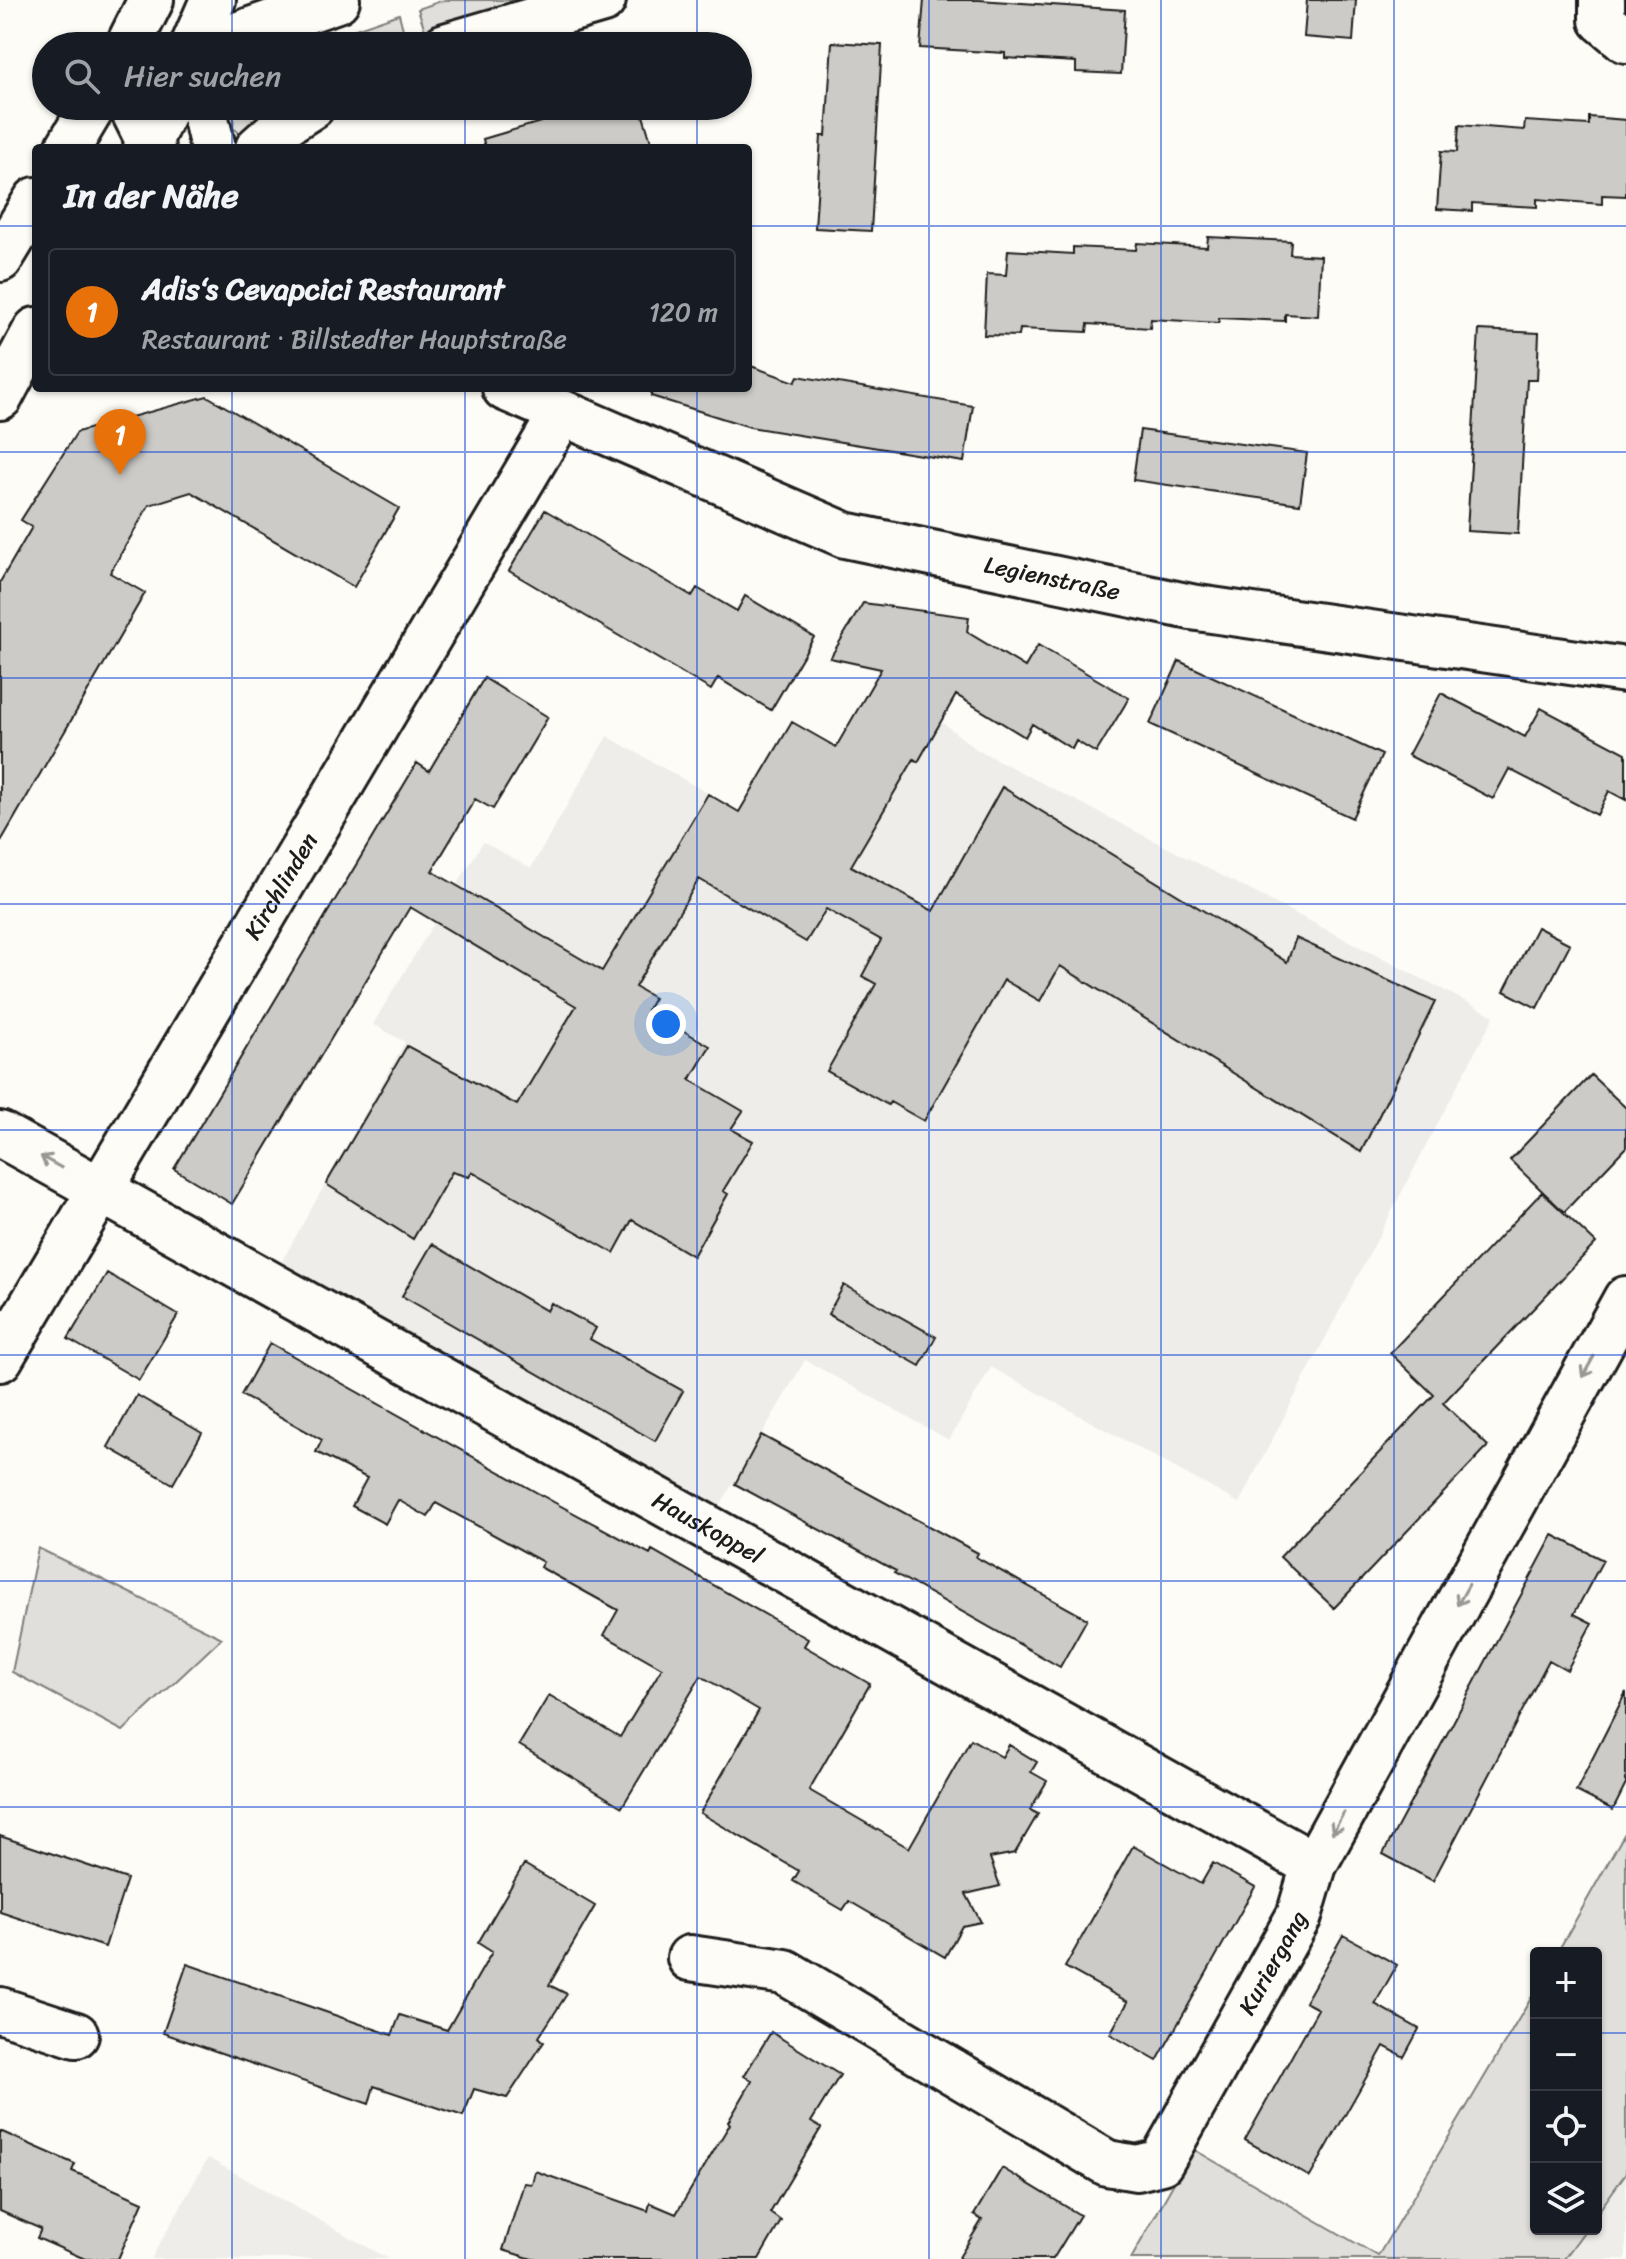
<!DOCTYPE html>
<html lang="de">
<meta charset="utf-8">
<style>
:root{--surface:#171b24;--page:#242831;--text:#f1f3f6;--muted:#9ea1a6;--line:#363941;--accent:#db2777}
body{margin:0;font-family:Sriracha,sans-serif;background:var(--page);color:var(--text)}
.controls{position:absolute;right:24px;bottom:24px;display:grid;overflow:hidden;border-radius:8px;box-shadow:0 2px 6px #0004}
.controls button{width:72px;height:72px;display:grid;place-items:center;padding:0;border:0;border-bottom:2px solid var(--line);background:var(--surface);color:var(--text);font:40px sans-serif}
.you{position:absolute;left:666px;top:1024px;width:28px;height:28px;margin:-20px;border:6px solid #fff;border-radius:50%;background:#1a73e8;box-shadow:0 0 0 12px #1a73e833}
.badge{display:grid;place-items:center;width:52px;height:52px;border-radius:50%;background:var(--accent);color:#fff;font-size:26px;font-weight:700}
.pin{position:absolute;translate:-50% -66px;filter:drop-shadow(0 2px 4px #0008)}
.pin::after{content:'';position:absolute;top:42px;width:28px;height:24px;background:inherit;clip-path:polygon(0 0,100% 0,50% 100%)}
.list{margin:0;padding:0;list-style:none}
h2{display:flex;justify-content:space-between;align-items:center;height:104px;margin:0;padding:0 32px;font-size:34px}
h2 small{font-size:26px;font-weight:400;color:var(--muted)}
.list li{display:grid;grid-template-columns:52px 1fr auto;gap:24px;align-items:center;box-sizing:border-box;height:128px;margin:0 16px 16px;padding:0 16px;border:2px solid var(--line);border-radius:8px}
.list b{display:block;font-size:30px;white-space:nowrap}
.list p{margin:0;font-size:26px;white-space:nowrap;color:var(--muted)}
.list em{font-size:26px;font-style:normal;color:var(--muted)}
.icon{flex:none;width:44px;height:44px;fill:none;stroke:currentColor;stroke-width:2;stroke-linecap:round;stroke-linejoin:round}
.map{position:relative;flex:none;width:1626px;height:2259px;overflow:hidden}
.search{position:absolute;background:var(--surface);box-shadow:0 2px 6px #0004;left:32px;top:32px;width:720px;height:88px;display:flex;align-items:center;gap:20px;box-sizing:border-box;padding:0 28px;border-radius:44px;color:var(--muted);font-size:30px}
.panel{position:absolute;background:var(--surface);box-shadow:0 2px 6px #0004;left:32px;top:144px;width:720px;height:248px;border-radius:8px}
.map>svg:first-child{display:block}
.built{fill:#eeede9}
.green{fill:#e0dfdb;stroke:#7e7e7c;stroke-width:2}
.building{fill:#cccbc8;stroke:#1c1c1c;stroke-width:2}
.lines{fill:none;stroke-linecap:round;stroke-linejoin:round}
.minor-casing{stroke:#1c1c1c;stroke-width:50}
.tertiary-casing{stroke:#1c1c1c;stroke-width:50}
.secondary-casing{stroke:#1c1c1c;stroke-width:50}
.minor{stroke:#fdfcf7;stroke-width:44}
.tertiary{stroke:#fdfcf7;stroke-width:44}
.secondary{stroke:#fdfcf7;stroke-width:44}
.oneway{stroke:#989794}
.grid{fill:none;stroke:#1d4ed8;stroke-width:2;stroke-opacity:0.55}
.labels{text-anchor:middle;stroke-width:6;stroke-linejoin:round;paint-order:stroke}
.street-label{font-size:24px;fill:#1c1c1c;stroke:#fdfcf7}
</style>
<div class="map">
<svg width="1626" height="2259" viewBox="0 0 1626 2259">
<rect width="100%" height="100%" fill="#fdfcf7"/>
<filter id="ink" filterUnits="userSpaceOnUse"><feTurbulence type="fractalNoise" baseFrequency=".0125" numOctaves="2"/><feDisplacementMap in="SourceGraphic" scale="16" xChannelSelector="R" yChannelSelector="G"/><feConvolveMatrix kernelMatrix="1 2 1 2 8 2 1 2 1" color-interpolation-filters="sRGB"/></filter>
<g filter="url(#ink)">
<!-- built -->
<path class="built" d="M 939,720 L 976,749 L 1494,1016 L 1239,1503 L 991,1367 L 949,1440 L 805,1360 L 707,1528 L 675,1511 L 282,1261 L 405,1042 L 373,1024 L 483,842 L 531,868 L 607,736 L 739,811 L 792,722 L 850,754 Z
M 208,2158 L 389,2259 L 151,2259 Z
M 1626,2175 L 1626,2259 L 1565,2259 L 1587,2229 L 1596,2229 L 1596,2217 Z"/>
<!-- green -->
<path class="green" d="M 444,0 L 540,0 L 426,33 L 418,9 Z
M 399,14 L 405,37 L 380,46 L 335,46 L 332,37 Z
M 235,106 L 275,106 L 241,134 L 233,128 Z
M 38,1548 L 222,1638 L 123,1731 L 12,1672 Z
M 1626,1831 L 1626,2173 L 1596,2215 L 1596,1953 L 1557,1953 Z
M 1536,1990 L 1536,2229 L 1586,2229 L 1564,2259 L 1131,2259 L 1193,2149 L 1378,2256 Z"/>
<!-- building -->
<path class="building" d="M 924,0 L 979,0 L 1125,10 L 1121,74 L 1076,72 L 1076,62 L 1005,58 L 1005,53 L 920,48 Z
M 1307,0 L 1356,0 L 1353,41 L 1304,37 Z
M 832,42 L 882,45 L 871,231 L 815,228 L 821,136 L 826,136 Z
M 595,106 L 640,106 L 653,148 L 485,148 L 483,139 Z
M 1589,117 L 1626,120 L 1626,196 L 1602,195 L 1602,204 L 1537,199 L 1537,207 L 1472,203 L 1472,211 L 1437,209 L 1441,151 L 1457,152 L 1459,125 L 1524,130 L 1525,121 L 1589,125 Z
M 1208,237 L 1291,241 L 1290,254 L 1321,256 L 1318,316 L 1285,314 L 1285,321 L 1219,318 L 1219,323 L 1151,319 L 1150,328 L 1088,324 L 1087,332 L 1020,329 L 1019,336 L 984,335 L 987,274 L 1006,275 L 1008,250 L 1073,254 L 1073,247 L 1136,250 L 1137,243 L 1207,247 Z
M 1479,330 L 1539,333 L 1537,380 L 1527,380 L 1518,534 L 1467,531 Z
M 748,365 L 795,382 L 798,376 L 973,406 L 964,462 L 750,427 L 651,396 L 652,388 L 748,388 Z
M 207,396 L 399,508 L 354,587 L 191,492 L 149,505 L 110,573 L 145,593 L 0,843 L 0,582 L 32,527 L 21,520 L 77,432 Z
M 1140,430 L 1307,453 L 1300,504 L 1133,480 Z
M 545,510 L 692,596 L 697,588 L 737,611 L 745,596 L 814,637 L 771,710 L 718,678 L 711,690 L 509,571 Z
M 863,603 L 969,617 L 967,632 L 1025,667 L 1038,645 L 1129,698 L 1096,753 L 1076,741 L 1072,749 L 1032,724 L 1025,737 L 956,695 L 918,762 L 914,759 L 851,866 L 933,911 L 1002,787 L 1287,962 L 1296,938 L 1435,1002 L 1361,1152 L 1060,966 L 1040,1001 L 1004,980 L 924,1121 L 890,1102 L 888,1105 L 827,1071 L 876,984 L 862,976 L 881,940 L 826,909 L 806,942 L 699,879 L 635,987 L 654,998 L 647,1010 L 710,1046 L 690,1080 L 743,1111 L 731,1129 L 753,1141 L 723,1191 L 728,1194 L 693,1256 L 632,1220 L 614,1253 L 472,1172 L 469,1177 L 452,1172 L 413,1239 L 326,1184 L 407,1046 L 517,1105 L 576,1006 L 410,907 L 232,1204 L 174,1169 L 417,763 L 429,771 L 484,678 L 548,717 L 493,809 L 475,799 L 432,871 L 602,971 L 708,794 L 739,812 L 792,722 L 836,747 L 881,669 L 830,658 Z
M 1179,661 L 1382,755 L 1352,818 L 1150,724 Z
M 1441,693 L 1525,737 L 1541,708 L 1626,753 L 1626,800 L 1609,791 L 1597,815 L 1509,769 L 1493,799 L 1408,755 Z
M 1537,927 L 1570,944 L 1537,1008 L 1504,991 Z
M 1591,1075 L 1626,1108 L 1626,1147 L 1564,1212 L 1510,1160 Z
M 1542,1192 L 1596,1243 L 1443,1403 L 1488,1446 L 1334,1608 L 1280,1557 L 1434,1395 L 1390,1353 Z
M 432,1244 L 547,1311 L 551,1303 L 596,1328 L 590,1339 L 683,1391 L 655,1441 L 402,1296 Z
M 107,1273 L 178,1315 L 139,1380 L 68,1339 Z
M 844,1285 L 936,1337 L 920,1366 L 828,1314 Z
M 270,1343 L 559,1505 L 650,1554 L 652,1550 L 808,1639 L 804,1646 L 870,1684 L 809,1790 L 909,1848 L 971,1739 L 1002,1757 L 1009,1745 L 1037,1762 L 1031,1772 L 1047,1781 L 1030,1810 L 1038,1814 L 1015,1853 L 990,1858 L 1000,1886 L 966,1894 L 981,1922 L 962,1926 L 945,1957 L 849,1901 L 843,1910 L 793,1881 L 799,1871 L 700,1813 L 759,1710 L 701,1676 L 622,1807 L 519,1745 L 549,1695 L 620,1737 L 662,1668 L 604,1635 L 618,1610 L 540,1567 L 543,1562 L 436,1503 L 428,1517 L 398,1500 L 385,1524 L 352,1506 L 367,1478 L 316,1452 L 322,1440 L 241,1395 Z
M 137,1395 L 202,1433 L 173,1484 L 108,1447 Z
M 761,1435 L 978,1553 L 976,1557 L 1087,1619 L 1060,1667 L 894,1573 L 896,1571 L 735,1484 Z
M 1553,1535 L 1603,1560 L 1574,1614 L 1592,1623 L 1567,1670 L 1549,1660 L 1433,1881 L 1383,1854 Z
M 1626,1692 L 1626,1784 L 1613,1810 L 1576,1791 Z
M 0,1836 L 127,1879 L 105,1947 L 0,1912 Z
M 1133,1846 L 1201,1884 L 1213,1863 L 1255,1887 L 1157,2061 L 1110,2034 L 1128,2002 L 1065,1967 Z
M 524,1864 L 595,1906 L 549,1985 L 567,1994 L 539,2037 L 544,2042 L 507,2098 L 474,2089 L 463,2116 L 374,2086 L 369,2104 L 163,2033 L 187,1964 L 392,2035 L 400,2015 L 447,2030 L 492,1952 L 478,1943 Z
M 1343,1935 L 1397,1965 L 1375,2004 L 1419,2029 L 1404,2057 L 1384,2046 L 1310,2177 L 1245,2140 L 1318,2009 L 1305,2002 Z
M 771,2032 L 840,2075 L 811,2122 L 821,2128 L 770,2213 L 781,2221 L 759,2259 L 532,2259 L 503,2250 L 524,2183 L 532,2184 L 535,2171 L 648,2211 L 650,2203 L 676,2214 L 730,2124 L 728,2122 L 752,2081 L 744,2076 Z
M 0,2131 L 75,2164 L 72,2171 L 143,2202 L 118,2259 L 85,2259 L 37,2238 L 41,2229 L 0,2211 Z
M 1002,2168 L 1080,2215 L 1053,2259 L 958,2259 L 982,2220 L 974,2215 Z"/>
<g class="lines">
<defs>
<g id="minor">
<path d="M 1602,0 L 1602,20 L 1626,40"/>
<path d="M 131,106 L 152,148"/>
<path d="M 203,106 L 213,148"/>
<path id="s1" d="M 505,388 L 845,535 L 1191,607 L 1626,670"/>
<path id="s2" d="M 0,1134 L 1314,1865"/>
<path id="s3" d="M 0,1359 L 562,413"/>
<path id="s4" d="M 690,1958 L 785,1972 L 1107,2163 L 1137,2168 L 1161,2162 L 1299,1916 L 1314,1865 L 1626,1299"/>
<path d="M 0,2010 L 76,2035"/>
</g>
<path id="tertiary" d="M 205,46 L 337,0
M 445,46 L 603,0
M 258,148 L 287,122 L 312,106"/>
<path id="secondary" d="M 128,46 L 151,0
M 193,46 L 213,0
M 68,148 L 93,106
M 146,148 L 166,106
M 0,259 L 36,200
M 0,397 L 36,330"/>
</defs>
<!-- minor casing -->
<use href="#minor" class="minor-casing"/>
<!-- tertiary casing -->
<use href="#tertiary" class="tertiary-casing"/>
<!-- secondary casing -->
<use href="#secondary" class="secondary-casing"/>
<!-- minor -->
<use href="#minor" class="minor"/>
<!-- tertiary -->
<use href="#tertiary" class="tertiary"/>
<!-- secondary -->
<use href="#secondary" class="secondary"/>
</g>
<!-- one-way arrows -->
<defs><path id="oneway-shaft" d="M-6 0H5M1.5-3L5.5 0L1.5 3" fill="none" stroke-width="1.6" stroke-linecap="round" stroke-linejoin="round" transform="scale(2)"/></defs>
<g class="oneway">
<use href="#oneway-shaft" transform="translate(51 1162) rotate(-151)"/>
<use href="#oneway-shaft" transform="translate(1588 1367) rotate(119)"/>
<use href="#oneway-shaft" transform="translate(1463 1595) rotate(119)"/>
<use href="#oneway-shaft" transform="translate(1338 1823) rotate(119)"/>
</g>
</g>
<!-- grid -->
<path class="grid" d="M 232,0 L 232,46M 465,0 L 465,46M 697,0 L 697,46M 929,0 L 929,2259M 1161,0 L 1161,2259M 1394,0 L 1394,2259M 232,106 L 232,148M 465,106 L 465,148M 697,106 L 697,148M 0,226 L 36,226M 748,226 L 1626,226M 232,388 L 232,2259M 465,388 L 465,2259M 697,388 L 697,2259M 0,452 L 1626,452M 0,678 L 1626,678M 0,904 L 1626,904M 0,1130 L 1626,1130M 0,1355 L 1626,1355M 0,1581 L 1626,1581M 0,1807 L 1626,1807M 0,2033 L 1536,2033M 1596,2033 L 1626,2033"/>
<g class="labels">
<!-- street labels -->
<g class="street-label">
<text dy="8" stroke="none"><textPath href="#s1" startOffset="582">Legienstraße</textPath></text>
<text dy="8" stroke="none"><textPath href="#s3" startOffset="550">Kirchlinden</textPath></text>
<text dy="8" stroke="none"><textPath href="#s2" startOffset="810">Hauskoppel</textPath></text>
<text dy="8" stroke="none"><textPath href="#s4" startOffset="754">Kuriergang</textPath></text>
</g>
</g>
</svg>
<div class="controls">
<button>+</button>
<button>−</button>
<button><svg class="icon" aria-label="locate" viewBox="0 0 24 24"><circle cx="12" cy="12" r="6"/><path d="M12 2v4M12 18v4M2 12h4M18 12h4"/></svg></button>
<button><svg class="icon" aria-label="layers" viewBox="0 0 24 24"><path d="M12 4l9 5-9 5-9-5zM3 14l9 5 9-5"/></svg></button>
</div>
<div class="you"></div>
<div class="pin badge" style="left:120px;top:475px;background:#e8710a">1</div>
<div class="search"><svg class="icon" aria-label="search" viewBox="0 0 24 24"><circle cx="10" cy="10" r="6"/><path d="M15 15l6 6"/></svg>Hier suchen</div>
<section class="panel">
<h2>In der Nähe<small></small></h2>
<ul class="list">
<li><span class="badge" style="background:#e8710a">1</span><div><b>Adis‘s Cevapcici Restaurant</b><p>Restaurant · Billstedter Hauptstraße</p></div><em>120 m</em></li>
</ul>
</section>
</div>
